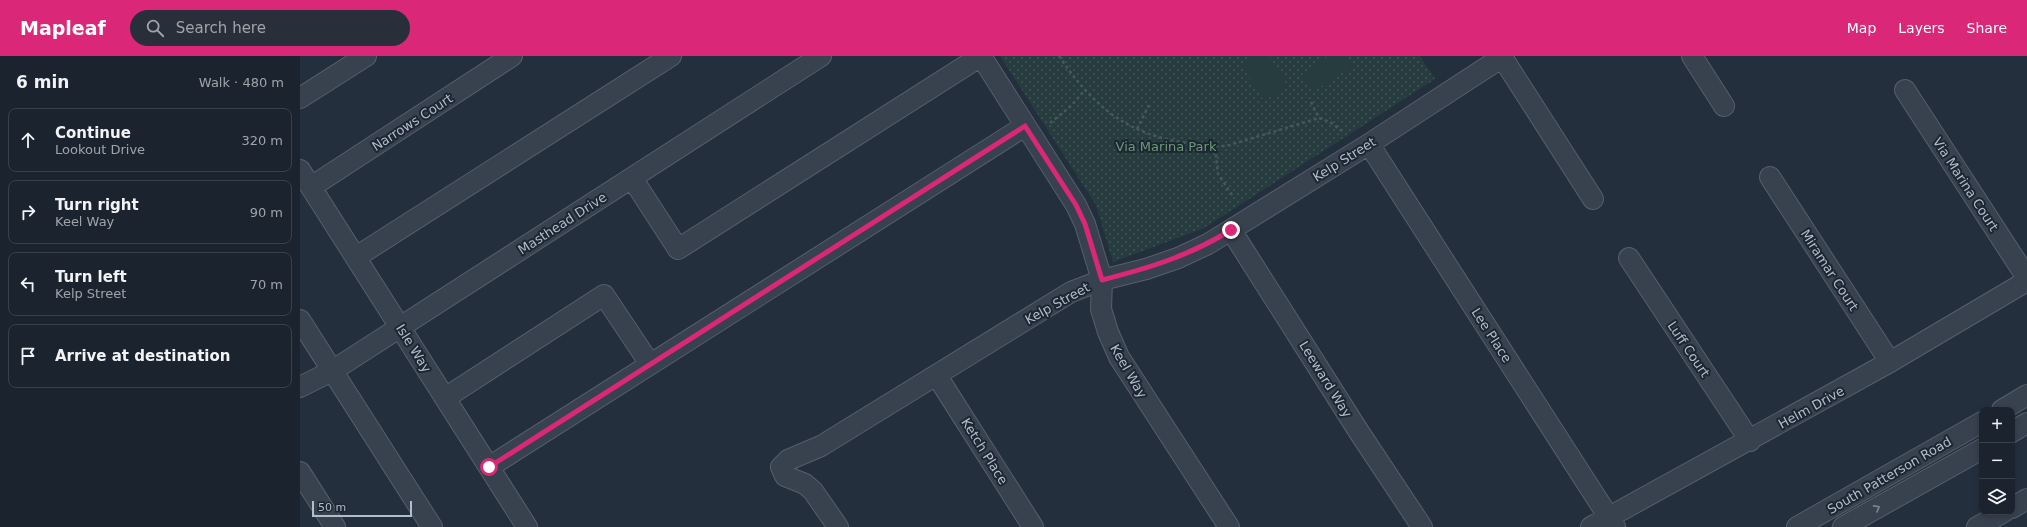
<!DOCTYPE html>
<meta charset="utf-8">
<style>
:root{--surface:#1b232e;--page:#282f3a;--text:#f1f3f6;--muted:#a0a4aa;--line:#39404a;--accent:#db2777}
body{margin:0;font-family:"DejaVu Sans",sans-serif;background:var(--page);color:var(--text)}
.controls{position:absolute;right:12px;bottom:12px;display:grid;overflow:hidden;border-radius:8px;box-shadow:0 2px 6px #0003}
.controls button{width:36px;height:36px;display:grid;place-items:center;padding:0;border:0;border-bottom:1px solid var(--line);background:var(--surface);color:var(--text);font:20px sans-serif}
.scale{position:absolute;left:12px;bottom:10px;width:100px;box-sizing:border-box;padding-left:4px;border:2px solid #b4bcc9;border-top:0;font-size:11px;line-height:14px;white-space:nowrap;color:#b4bcc9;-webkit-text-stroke:3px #1d2633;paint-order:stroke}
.stop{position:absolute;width:12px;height:12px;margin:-9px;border:3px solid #db2777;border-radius:50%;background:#fff}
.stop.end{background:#db2777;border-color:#fff;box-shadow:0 1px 4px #0008}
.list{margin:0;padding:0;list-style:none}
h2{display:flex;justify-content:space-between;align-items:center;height:52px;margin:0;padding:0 16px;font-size:17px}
h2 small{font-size:13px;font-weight:400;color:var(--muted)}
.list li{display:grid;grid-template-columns:26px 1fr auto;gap:12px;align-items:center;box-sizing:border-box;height:64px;margin:0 8px 8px;padding:0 8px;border:1px solid var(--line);border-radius:8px}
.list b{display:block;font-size:15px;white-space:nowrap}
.list p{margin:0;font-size:13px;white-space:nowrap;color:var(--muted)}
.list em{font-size:13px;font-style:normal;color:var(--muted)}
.icon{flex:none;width:22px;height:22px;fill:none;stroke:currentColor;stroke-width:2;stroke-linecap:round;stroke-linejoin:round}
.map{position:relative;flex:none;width:1727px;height:471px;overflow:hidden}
header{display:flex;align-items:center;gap:24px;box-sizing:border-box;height:56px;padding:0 20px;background:var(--accent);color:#fff}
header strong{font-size:19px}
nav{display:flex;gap:22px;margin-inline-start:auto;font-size:14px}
.search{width:280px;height:36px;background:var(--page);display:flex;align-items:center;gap:10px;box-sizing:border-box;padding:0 14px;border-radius:22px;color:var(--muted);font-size:15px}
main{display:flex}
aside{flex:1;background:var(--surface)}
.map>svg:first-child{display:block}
.park{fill:url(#park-dots)}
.pitch{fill:#263c3f}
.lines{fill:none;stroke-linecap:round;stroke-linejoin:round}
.minor-casing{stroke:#565f6c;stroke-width:22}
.path{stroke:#44595c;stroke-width:2.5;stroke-dasharray:3 3;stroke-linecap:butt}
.minor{stroke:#38414e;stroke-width:20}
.oneway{stroke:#7c8592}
.route{stroke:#db2777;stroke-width:5}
.labels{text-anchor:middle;stroke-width:4;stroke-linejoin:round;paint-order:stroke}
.street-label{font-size:13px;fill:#b4bcc9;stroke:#1d2633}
.park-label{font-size:13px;fill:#6b9a76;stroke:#1d2633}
</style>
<header>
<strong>Mapleaf</strong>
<div class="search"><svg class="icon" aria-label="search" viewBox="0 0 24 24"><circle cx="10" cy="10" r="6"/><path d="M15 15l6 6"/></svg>Search here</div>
<nav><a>Map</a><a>Layers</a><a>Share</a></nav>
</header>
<main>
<aside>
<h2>6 min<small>Walk · 480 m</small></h2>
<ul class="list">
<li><svg class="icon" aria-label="ahead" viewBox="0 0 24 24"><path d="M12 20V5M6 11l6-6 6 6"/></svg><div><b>Continue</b><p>Lookout Drive</p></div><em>320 m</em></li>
<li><svg class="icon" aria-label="right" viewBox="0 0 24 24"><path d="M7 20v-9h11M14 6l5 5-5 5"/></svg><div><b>Turn right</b><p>Keel Way</p></div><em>90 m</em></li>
<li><svg class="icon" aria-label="left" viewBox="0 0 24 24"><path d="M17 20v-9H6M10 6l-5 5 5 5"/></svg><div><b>Turn left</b><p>Kelp Street</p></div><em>70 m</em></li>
<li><svg class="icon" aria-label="arrive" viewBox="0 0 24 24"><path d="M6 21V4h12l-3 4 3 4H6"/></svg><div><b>Arrive at destination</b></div></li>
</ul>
</aside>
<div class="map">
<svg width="1727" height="471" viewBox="0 0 1727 471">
<defs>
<pattern id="park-dots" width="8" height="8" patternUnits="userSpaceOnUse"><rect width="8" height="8" fill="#263c3f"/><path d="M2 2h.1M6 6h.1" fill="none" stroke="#435659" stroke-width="1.8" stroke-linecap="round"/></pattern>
</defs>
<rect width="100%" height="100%" fill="#242f3e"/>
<!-- park -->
<path class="park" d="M 700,0 L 1120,0 L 1135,23 L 904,172 L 813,206 L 796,149 Z"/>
<!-- pitch -->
<path class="pitch" d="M 953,0 L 969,0 L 988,30 L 964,45 L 941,8 Z
M 1029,0 L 1046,0 L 1053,10 L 1014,35 L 1002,18 Z"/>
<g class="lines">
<defs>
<path id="minor" d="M 681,0 L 776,149 L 785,168 L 802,224 L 801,253 L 808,276 L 819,301 L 929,471
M 1392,0 L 1424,50
M 1202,1 L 1293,143
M 1605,34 L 1727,222
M 0,42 L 66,0
M 1069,88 L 1315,471
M 0,114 L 227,471
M 1470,121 L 1590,306
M 332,122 L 378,193 L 681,0
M 11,131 L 212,0
M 931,174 L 1059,376 L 1122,471
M 56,201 L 371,0
M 1329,202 L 1450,385
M 0,264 L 132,471
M 637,320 L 733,471
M 0,331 L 32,315 L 521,0
M 145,342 L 304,239 L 350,308
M 1702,354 L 1727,339
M 1712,376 L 1727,367
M 189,411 L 725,70
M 0,416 L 35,471
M 1712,452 L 1727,443
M 538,471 L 513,435 L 505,428 L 485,420 L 481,411 L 488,404 L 521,390 L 771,236 L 802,224 L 846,213 L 878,202 L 908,188 L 1069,88 L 1204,0
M 1291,471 L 1590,306 L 1727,225
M 1497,471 L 1682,366
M 1543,471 L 1682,393
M 1677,471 L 1704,456"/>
</defs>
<!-- minor casing -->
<use href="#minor" class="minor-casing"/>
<!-- path -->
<path class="path" d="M 759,0 C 801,62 839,85 915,90
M 1011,46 L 1019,62 L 1030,66 L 1042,75
M 750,67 L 771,50 L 785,34
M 837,73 L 849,49
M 932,139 L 918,118 L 915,90 L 926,90 L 1019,62"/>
<!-- minor -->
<use href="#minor" class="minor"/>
</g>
<!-- one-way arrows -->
<defs><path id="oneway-chevron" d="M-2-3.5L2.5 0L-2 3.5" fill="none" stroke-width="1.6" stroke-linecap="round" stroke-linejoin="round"/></defs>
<use class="oneway" href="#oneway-chevron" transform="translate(1577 452) rotate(-29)"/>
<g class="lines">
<!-- route -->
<path class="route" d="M 189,411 L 725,70 L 776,149 L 785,168 L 802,224 C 849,212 889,200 931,174"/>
</g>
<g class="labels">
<!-- street labels -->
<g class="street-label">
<text transform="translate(112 66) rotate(-33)" y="5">Narrows Court</text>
<text transform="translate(1044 103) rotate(-32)" y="5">Kelp Street</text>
<text transform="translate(1666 128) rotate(57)" y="5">Via Marina Court</text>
<text transform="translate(262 167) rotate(-33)" y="5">Masthead Drive</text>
<text transform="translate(1530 214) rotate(57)" y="5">Miramar Court</text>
<text transform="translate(757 247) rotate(-29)" y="5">Kelp Street</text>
<text transform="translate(1192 279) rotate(57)" y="5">Lee Place</text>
<text transform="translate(114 292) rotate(58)" y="5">Isle Way</text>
<text transform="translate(1389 293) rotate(56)" y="5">Luff Court</text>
<text transform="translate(829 315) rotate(60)" y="5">Keel Way</text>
<text transform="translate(1026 323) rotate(58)" y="5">Leeward Way</text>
<text transform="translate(1511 351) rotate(-29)" y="5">Helm Drive</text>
<text transform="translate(685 395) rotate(58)" y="5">Ketch Place</text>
<text transform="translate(1589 419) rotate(-30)" y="5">South Patterson Road</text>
</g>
<!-- park labels -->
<g class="park-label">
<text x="866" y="95">Via Marina Park</text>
</g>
</g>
</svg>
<div class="controls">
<button>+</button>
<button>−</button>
<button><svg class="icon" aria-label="layers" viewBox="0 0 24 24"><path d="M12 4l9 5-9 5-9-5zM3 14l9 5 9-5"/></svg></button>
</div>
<div class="scale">50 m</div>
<div class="stop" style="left:189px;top:411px"></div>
<div class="stop end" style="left:931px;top:174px"></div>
</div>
</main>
